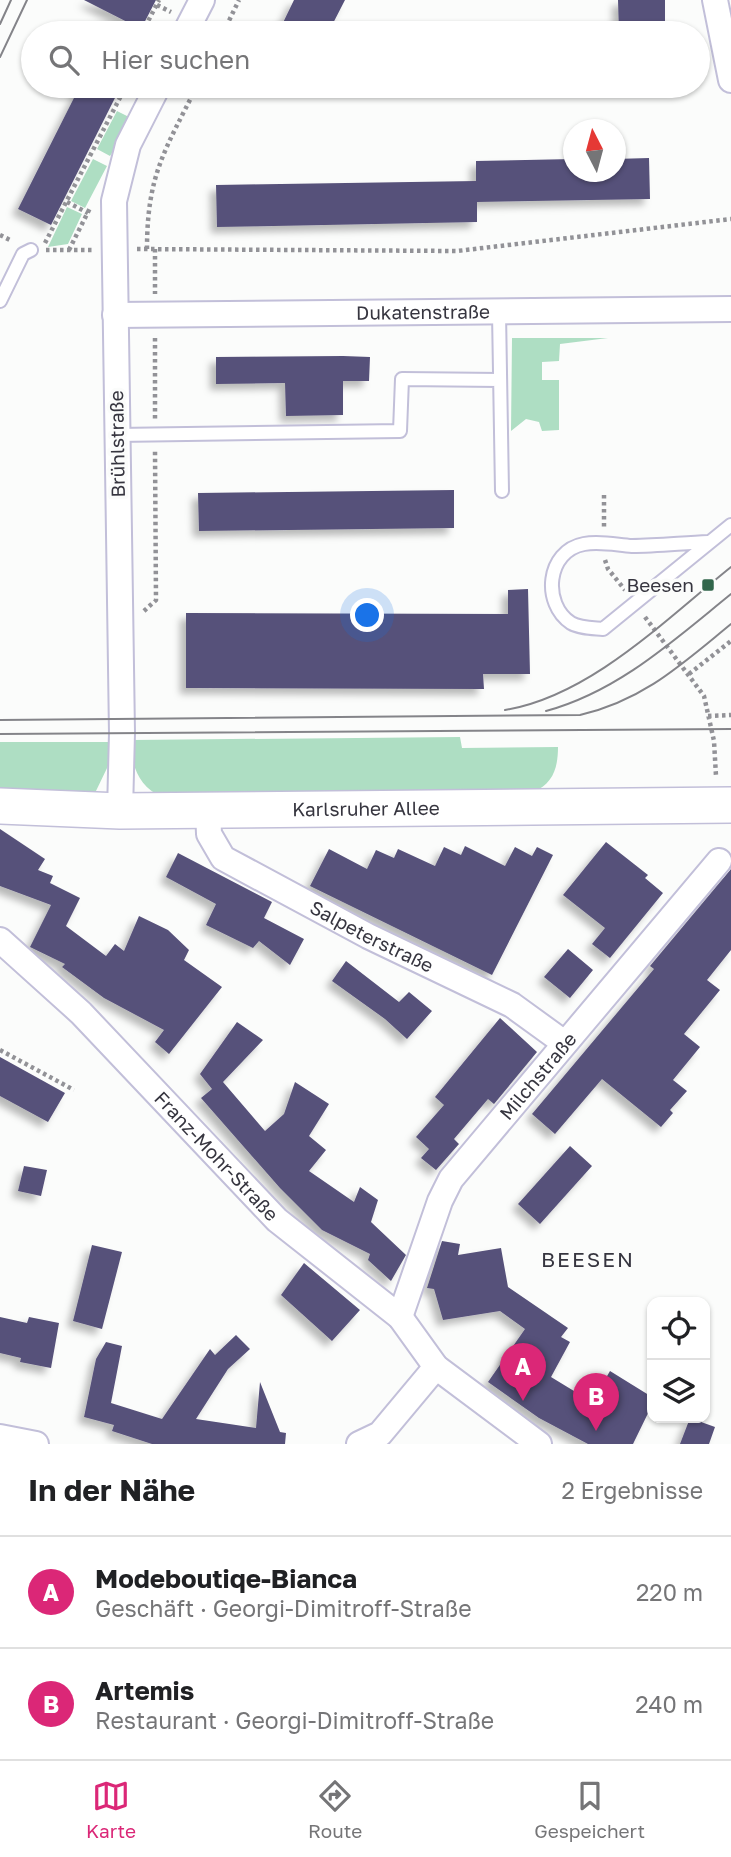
<!DOCTYPE html>
<html lang="de">
<meta charset="utf-8">
<style>
:root{--surface:#fff;--page:#f2f2f2;--text:#202124;--muted:#757577;--line:#e0e0e0;--accent:#db2777}
body{margin:0;font-family:"Golos Text",sans-serif;background:var(--page);color:var(--text)}
.controls{position:absolute;right:21px;bottom:21px;display:grid;overflow:hidden;border-radius:14px;box-shadow:0 2px 5px #0004}
.controls button{width:63px;height:63px;display:grid;place-items:center;padding:0;border:0;border-bottom:2px solid var(--line);background:var(--surface);color:var(--text);font:35px sans-serif}
.compass{position:absolute;left:563px;top:119px;width:63px;height:63px;border-radius:50%;background:var(--surface);box-shadow:0 2px 5px #0004;rotate:354deg}
.you{position:absolute;left:368px;top:616px;width:24px;height:24px;margin:-18px;border:5px solid #fff;border-radius:50%;background:#1a73e8;box-shadow:0 0 0 10px #1a73e833}
.badge{display:grid;place-items:center;width:46px;height:46px;border-radius:50%;background:var(--accent);color:#fff;font-size:23px;font-weight:700}
.pin{position:absolute;translate:-50% -58px;filter:drop-shadow(0 2px 4px #0008)}
.pin::after{content:'';position:absolute;top:37px;width:24px;height:21px;background:inherit;clip-path:polygon(0 0,100% 0,50% 100%)}
.list{margin:0;padding:0;list-style:none}
h2{display:flex;justify-content:space-between;align-items:center;height:91px;margin:0;padding:0 28px;font-size:30px}
h2 small{font-size:23px;font-weight:400;color:var(--muted)}
.list li{display:grid;grid-template-columns:46px 1fr auto;gap:21px;align-items:center;box-sizing:border-box;height:112px;padding:0 28px;border-top:2px solid var(--line)}
.list b{display:block;font-size:26px;white-space:nowrap}
.list p{margin:0;font-size:23px;white-space:nowrap;color:var(--muted)}
.list em{font-size:23px;font-style:normal;color:var(--muted)}
.icon{flex:none;width:38px;height:38px;fill:none;stroke:currentColor;stroke-width:2;stroke-linecap:round;stroke-linejoin:round}
.map{position:relative;flex:none;width:731px;height:1444px;overflow:hidden}
.search{position:absolute;background:var(--surface);box-shadow:0 2px 5px #0004;left:21px;right:21px;top:21px;height:77px;display:flex;align-items:center;gap:18px;box-sizing:border-box;padding:0 24px;border-radius:38px;color:var(--muted);font-size:26px}
.sheet{height:315px;background:var(--surface)}
nav{display:flex;justify-content:space-around;align-items:center;box-sizing:border-box;height:98px;border-top:2px solid var(--line);background:var(--surface);font-size:19px;color:var(--muted)}
nav a{display:grid;justify-items:center;gap:4px}
nav .on{color:var(--accent)}
.map>svg:first-child{display:block}
.green{fill:#aedec3}
.building{fill:#57517a;filter:url(#shadow)}
.lines{fill:none;stroke-linecap:round;stroke-linejoin:round}
.lane-casing{stroke:#c2bfd9;stroke-width:16}
.street-casing{stroke:#c2bfd9;stroke-width:28}
.secondary-casing{stroke:#c2bfd9;stroke-width:38}
.path{stroke:#929297;stroke-width:4.5;stroke-dasharray:3.5 3.5;stroke-linecap:butt}
.lane{stroke:#fff;stroke-width:12}
.street{stroke:#fff;stroke-width:24}
.secondary{stroke:#fff;stroke-width:35}
.tram{stroke:#848489;stroke-width:2}
.poi-dot{fill:#31664b;stroke:#fbfcfb;stroke-width:2.5}
.labels{text-anchor:middle;stroke-width:7;stroke-linejoin:round;paint-order:stroke}
.street-label{font-size:19px;fill:#36353f;stroke:#fbfcfb}
.poi-label{font-size:19px;fill:#36353f;stroke:#fbfcfb;text-anchor:end}
.neighbourhood-label{font-size:21px;letter-spacing:2px;fill:#36353f;stroke:#fbfcfb}
</style>
<div class="map">
<svg width="731" height="1444" viewBox="0 0 731 1444">
<defs>
<filter id="shadow"><feDropShadow dx="-6" dy="6" stdDeviation="3.5" flood-color="#0004"/></filter>
</defs>
<rect width="100%" height="100%" fill="#fbfcfb"/>
<!-- green -->
<path class="green" d="M 117,111 L 131,118 L 118,152 L 114,150 L 110,156 L 97,149 Z
M 93,159 L 107,166 L 85,208 L 71,201 Z
M 67,207 L 82,214 L 68,244 L 48,247 Z
M 512,338 L 608,338 L 560,344 L 559,361 L 542,362 L 542,380 L 559,380 L 559,430 L 542,431 L 539,422 L 526,419 L 511,431 Z
M 460,737 L 462,748 L 558,747 C 558,768 553,784 533,792 L 162,797 C 139,787 130,765 132,740 Z
M 0,742 L 108,742 L 109,764 L 95,793 L 0,793 Z"/>
<!-- building -->
<path class="building" d="M 84,0 L 156,0 L 141,29 Z
M 294,0 L 345,0 L 328,33 L 278,33 Z
M 618,0 L 665,0 L 665,33 L 619,33 Z
M 80,86 L 121,86 L 51,225 L 18,209 Z
M 649,158 L 650,199 L 477,202 L 477,222 L 217,227 L 216,185 L 476,181 L 476,161 L 573,159 L 573,172 L 615,172 L 615,159 Z
M 343,356 L 370,357 L 369,381 L 343,381 L 343,415 L 286,416 L 285,383 L 216,384 L 216,357 Z
M 454,490 L 454,528 L 199,531 L 198,493 Z
M 528,589 L 530,674 L 483,674 L 484,689 L 186,688 L 186,613 L 508,614 L 508,590 Z
M 0,829 L 45,859 L 38,870 L 53,876 L 50,883 L 80,898 L 66,926 L 106,956 L 115,944 L 124,951 L 139,916 L 168,930 L 189,950 L 184,960 L 222,987 L 169,1054 L 155,1042 L 164,1030 L 104,998 L 62,967 L 65,964 L 30,947 L 51,905 L 0,886 Z
M 606,842 L 648,875 L 645,878 L 663,893 L 610,958 L 592,944 L 605,928 L 563,895 Z
M 465,846 L 505,866 L 515,847 L 532,856 L 537,847 L 553,855 L 492,975 L 310,886 L 329,849 L 367,869 L 376,850 L 394,858 L 398,849 L 435,866 L 444,847 L 461,855 Z
M 178,853 L 272,902 L 264,918 L 304,939 L 290,965 L 259,941 L 253,948 L 206,925 L 216,904 L 166,877 Z
M 731,869 L 731,950 L 707,980 L 720,990 L 684,1034 L 700,1047 L 673,1080 L 687,1091 L 670,1110 L 673,1113 L 661,1127 L 602,1079 L 555,1134 L 532,1114 L 654,969 L 650,966 Z
M 568,949 L 593,970 L 570,998 L 544,977 Z
M 346,961 L 399,1002 L 409,992 L 432,1011 L 407,1039 L 385,1019 L 332,981 Z
M 500,1018 L 537,1052 L 494,1104 L 488,1099 L 454,1139 L 459,1144 L 436,1170 L 421,1158 L 429,1149 L 416,1137 L 444,1105 L 435,1097 Z
M 237,1022 L 263,1040 L 223,1082 L 265,1131 L 284,1114 L 295,1082 L 329,1104 L 309,1136 L 326,1150 L 309,1171 L 354,1202 L 360,1187 L 378,1200 L 371,1222 L 406,1255 L 391,1281 L 368,1260 L 370,1254 L 322,1230 L 280,1188 L 201,1098 L 212,1089 L 200,1074 Z
M 0,1057 L 65,1093 L 48,1122 L 0,1096 Z
M 570,1146 L 592,1166 L 540,1224 L 518,1204 Z
M 24,1166 L 47,1170 L 41,1196 L 18,1191 Z
M 442,1241 L 460,1244 L 458,1255 L 501,1248 L 508,1287 L 568,1328 L 561,1337 L 570,1342 L 551,1377 L 592,1402 L 610,1371 L 652,1397 L 652,1405 L 633,1444 L 588,1444 L 539,1418 L 488,1382 L 525,1329 L 500,1311 L 443,1320 L 434,1289 L 427,1288 Z
M 92,1245 L 122,1252 L 102,1329 L 73,1321 Z
M 304,1263 L 360,1310 L 332,1341 L 281,1295 Z
M 0,1317 L 27,1323 L 29,1317 L 59,1323 L 51,1368 L 20,1362 L 21,1358 L 0,1353 Z
M 236,1335 L 250,1349 L 228,1369 L 196,1419 L 256,1428 L 260,1382 L 280,1432 L 286,1433 L 285,1444 L 152,1444 L 112,1431 L 114,1425 L 84,1417 L 96,1359 L 106,1342 L 122,1346 L 111,1403 L 162,1419 L 210,1349 L 215,1355 Z
M 690,1418 L 715,1427 L 709,1444 L 680,1444 Z"/>
<g class="lines">
<defs>
<path id="lane" d="M 0,301 L 23,254 L 31,250
M 499,313 L 502,491
M 117,435 L 400,431 L 402,379 L 500,380
M 708,542 C 683,543 657,546 632,546 C 617,545 600,541 584,544 C 546,551 542,604 571,623 C 579,628 593,628 603,629 L 731,525"/>
<g id="street">
<path d="M 715,0 L 731,80"/>
<path d="M 185,33 L 202,0"/>
<path id="s1" d="M 115,315 L 731,309"/>
<path id="s2" d="M 208,810 L 209,834 L 223,858 L 368,936 L 512,1005 L 563,1042"/>
<path d="M 120,811 L 122,733 L 114,201 L 128,145 L 158,86"/>
<path id="s3" d="M 0,940 L 81,1013 L 277,1220 L 400,1317 L 436,1367 L 539,1444"/>
<path id="s4" d="M 400,1317 L 440,1201 L 451,1179 L 719,861"/>
<path d="M 0,1437 L 36,1444"/>
<path d="M 359,1444 L 380,1434 L 436,1367"/>
</g>
<g id="secondary">
<path id="s5" d="M 0,806 L 120,811 L 731,805"/>
</g>
</defs>
<!-- lane casing -->
<use href="#lane" class="lane-casing"/>
<!-- street casing -->
<use href="#street" class="street-casing"/>
<!-- secondary casing -->
<use href="#secondary" class="secondary-casing"/>
<!-- path -->
<path class="path" d="M 157,5 L 171,12
M 142,33 L 159,0
M 223,33 L 239,0
M 67,202 L 88,213
M 0,235 L 12,241
M 45,243 L 126,86
M 137,249 L 457,251 L 731,219
M 147,249 C 147,175 165,150 197,86
M 155,249 L 155,294
M 46,250 L 93,250
M 69,250 L 90,208
M 155,338 L 155,420
M 604,495 L 604,527
M 605,560 L 608,569 L 625,590
M 144,611 L 156,600 L 155,450
M 645,617 L 704,696 L 714,741 L 716,776
M 689,674 L 731,641
M 708,716 L 731,715
M 0,1050 L 74,1090"/>
<!-- lane -->
<use href="#lane" class="lane"/>
<!-- street -->
<use href="#street" class="street"/>
<!-- secondary -->
<use href="#secondary" class="secondary"/>
<!-- tram -->
<path class="tram" d="M 0,24 L 11,0
M 0,57 L 27,0
M 505,710 C 590,696 665,620 731,567
M 546,711 C 619,691 674,640 731,594
M 0,720 L 580,715 C 644,700 682,664 731,624
M 0,734 L 731,729"/>
</g>
<!-- markers -->
<rect class="poi-dot" x="701" y="578" width="14" height="14" rx="3.5"/>
<g class="labels">
<!-- street labels -->
<g class="street-label">
<text dy="7" stroke="none"><textPath href="#s1" startOffset="308">Dukatenstraße</textPath></text>
<text transform="translate(117 444) rotate(-91)" y="7">Brühlstraße</text>
<text dy="7" stroke="none"><textPath href="#s5" startOffset="366">Karlsruher Allee</textPath></text>
<text dy="7" stroke="none"><textPath href="#s2" startOffset="220">Salpeterstraße</textPath></text>
<text dy="7" stroke="none"><textPath href="#s4" startOffset="282">Milchstraße</textPath></text>
<text dy="7" stroke="none"><textPath href="#s3" startOffset="306">Franz-Mohr-Straße</textPath></text>
</g>
<!-- poi labels -->
<g class="poi-label">
<text x="694" y="592">Beesen</text>
</g>
<!-- neighbourhood labels -->
<g class="neighbourhood-label">
<text x="588" y="1267">BEESEN</text>
</g>
</g>
</svg>
<div class="controls">
<button><svg class="icon" aria-label="locate" viewBox="0 0 24 24"><circle cx="12" cy="12" r="6"/><path d="M12 2v4M12 18v4M2 12h4M18 12h4"/></svg></button>
<button><svg class="icon" aria-label="layers" viewBox="0 0 24 24"><path d="M12 4l9 5-9 5-9-5zM3 14l9 5 9-5"/></svg></button>
</div>
<svg class="compass" viewBox="-18 -18 36 36"><path d="M0-13l5 13h-10z" fill="#e53935"/><path d="M0 13l5-13h-10z" fill="#757577"/></svg>
<div class="you"></div>
<div class="pin badge" style="left:523px;top:1401px">A</div>
<div class="pin badge" style="left:596px;top:1431px">B</div>
<div class="search"><svg class="icon" aria-label="search" viewBox="0 0 24 24"><circle cx="10" cy="10" r="6"/><path d="M15 15l6 6"/></svg>Hier suchen</div>
</div>
<section class="sheet">
<h2>In der Nähe<small>2 Ergebnisse</small></h2>
<ul class="list">
<li><span class="badge">A</span><div><b>Modeboutiqe-Bianca</b><p>Geschäft · Georgi-Dimitroff-Straße</p></div><em>220 m</em></li>
<li><span class="badge">B</span><div><b>Artemis</b><p>Restaurant · Georgi-Dimitroff-Straße</p></div><em>240 m</em></li>
</ul>
</section>
<nav>
<a class="on"><svg class="icon" aria-label="map" viewBox="0 0 24 24"><path d="M3 6l6-2 6 2 6-2v14l-6 2-6-2-6 2zM9 4v14M15 6v14"/></svg>Karte</a>
<a><svg class="icon" aria-label="directions" viewBox="0 0 24 24"><path d="M12 3l9 9-9 9-9-9zM9 14v-3h6M13 9l2 2-2 2"/></svg>Route</a>
<a><svg class="icon" aria-label="saved" viewBox="0 0 24 24"><path d="M7 4h10v16l-5-4-5 4z"/></svg>Gespeichert</a>
</nav>
